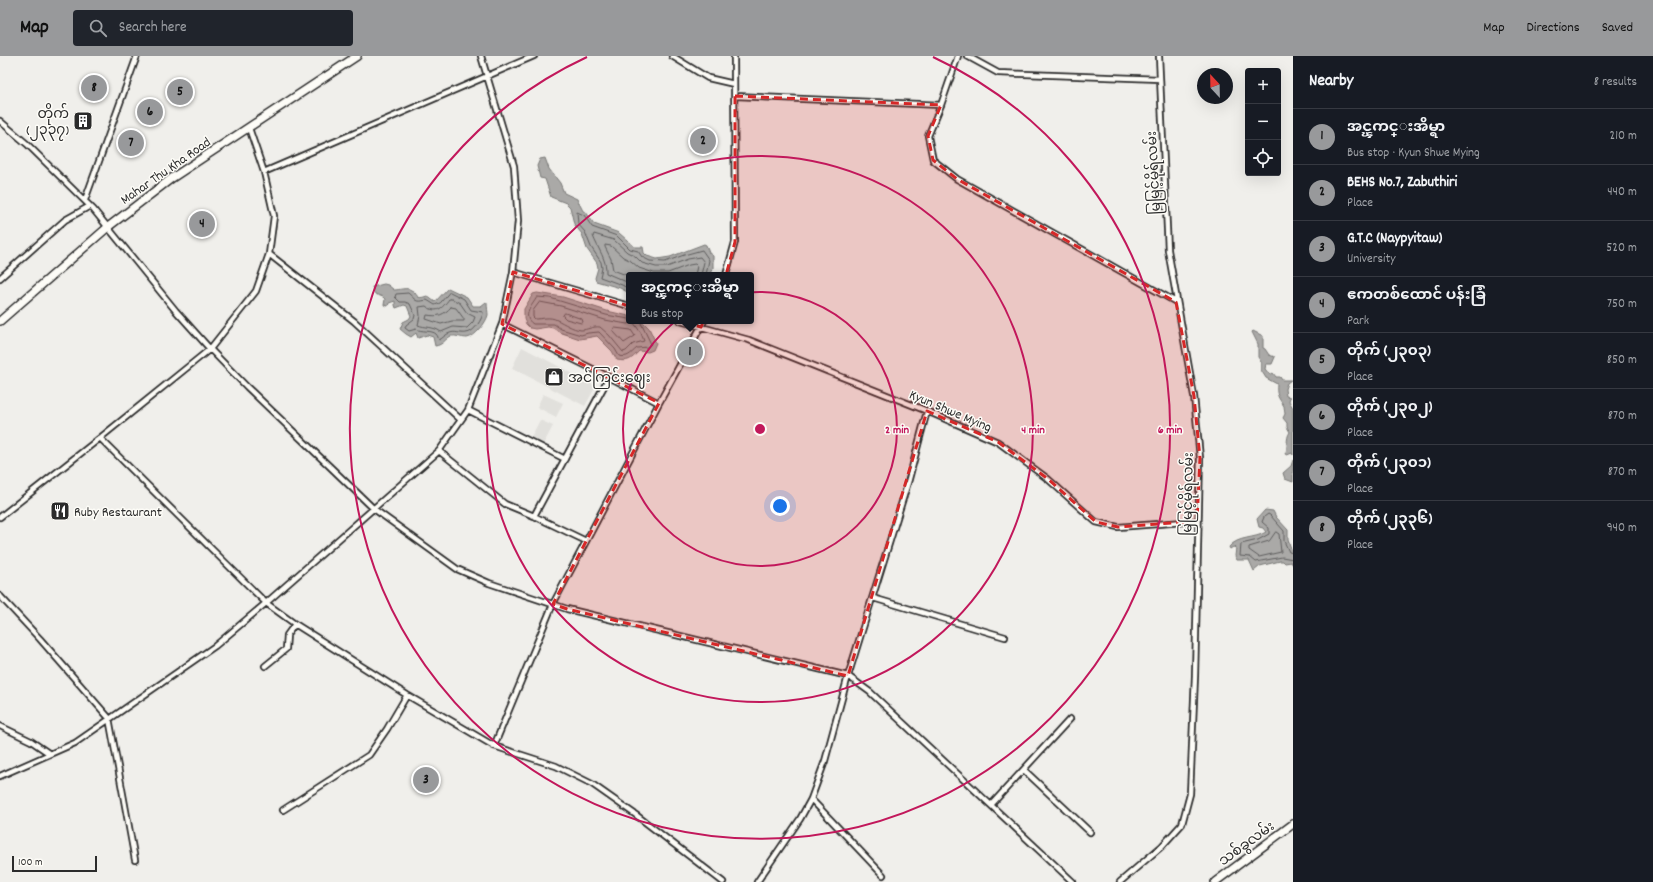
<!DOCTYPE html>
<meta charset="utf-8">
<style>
:root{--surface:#171b24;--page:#20242c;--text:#f1f3f6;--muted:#9ea1a6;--line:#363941;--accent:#98999b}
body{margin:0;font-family:Dekko,"Noto Sans Myanmar",sans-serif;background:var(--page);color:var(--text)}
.controls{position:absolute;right:12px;top:12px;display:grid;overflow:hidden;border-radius:4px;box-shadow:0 4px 16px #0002}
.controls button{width:36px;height:36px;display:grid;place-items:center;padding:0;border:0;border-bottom:1px solid var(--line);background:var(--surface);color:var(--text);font:20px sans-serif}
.compass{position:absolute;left:1197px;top:12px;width:36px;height:36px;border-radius:50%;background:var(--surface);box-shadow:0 4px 16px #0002;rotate:338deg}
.scale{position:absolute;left:12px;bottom:10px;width:85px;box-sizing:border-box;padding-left:4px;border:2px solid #2b2b2b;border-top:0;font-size:11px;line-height:14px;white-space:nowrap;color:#2b2b2b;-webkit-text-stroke:3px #fdfcf7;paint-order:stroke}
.you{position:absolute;left:780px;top:450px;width:14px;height:14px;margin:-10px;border:3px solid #fff;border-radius:50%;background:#1a73e8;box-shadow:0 0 0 6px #1a73e833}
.badge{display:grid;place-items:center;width:26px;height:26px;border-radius:50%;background:var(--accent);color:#111;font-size:13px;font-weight:700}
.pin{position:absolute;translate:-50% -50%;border:2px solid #fff;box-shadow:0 1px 4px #0006}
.popup{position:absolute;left:626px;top:216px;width:128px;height:52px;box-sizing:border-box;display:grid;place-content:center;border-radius:4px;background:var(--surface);filter:drop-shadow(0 1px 3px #0005);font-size:13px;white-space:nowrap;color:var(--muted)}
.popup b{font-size:15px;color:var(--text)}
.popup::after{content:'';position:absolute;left:50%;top:100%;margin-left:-8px;border:8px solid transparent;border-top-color:var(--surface)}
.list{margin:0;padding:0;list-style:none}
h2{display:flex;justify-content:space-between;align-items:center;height:52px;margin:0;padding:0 16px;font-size:17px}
h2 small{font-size:13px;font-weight:400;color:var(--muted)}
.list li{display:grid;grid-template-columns:26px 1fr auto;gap:12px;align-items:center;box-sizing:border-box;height:56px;padding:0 16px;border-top:1px solid var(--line)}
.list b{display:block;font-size:15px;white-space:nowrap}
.list p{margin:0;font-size:13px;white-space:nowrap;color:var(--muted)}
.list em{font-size:13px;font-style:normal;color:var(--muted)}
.icon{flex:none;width:22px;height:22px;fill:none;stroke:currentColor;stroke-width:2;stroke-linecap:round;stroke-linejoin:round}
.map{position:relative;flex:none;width:1293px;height:826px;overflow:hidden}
header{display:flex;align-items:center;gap:24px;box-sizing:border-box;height:56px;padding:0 20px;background:var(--accent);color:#111}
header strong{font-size:19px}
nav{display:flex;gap:22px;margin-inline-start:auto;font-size:14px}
.search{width:280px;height:36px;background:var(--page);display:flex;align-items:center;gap:10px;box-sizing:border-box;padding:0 14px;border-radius:4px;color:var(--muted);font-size:15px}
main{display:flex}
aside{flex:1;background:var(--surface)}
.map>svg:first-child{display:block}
.built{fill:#e1e0dc}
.water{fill:#aaa9a7;stroke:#777775}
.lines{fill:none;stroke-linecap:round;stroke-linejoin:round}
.shore{stroke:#5e5d5d;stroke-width:1}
.street-casing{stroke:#2b2b2b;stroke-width:8}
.secondary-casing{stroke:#2b2b2b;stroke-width:10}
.street{stroke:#fdfcf7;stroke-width:4.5}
.secondary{stroke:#fdfcf7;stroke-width:7}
.marked{fill:#d62828;fill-opacity:0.2;stroke:#d62828;stroke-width:3;stroke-dasharray:8 5;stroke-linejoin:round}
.ring{fill:none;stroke:#c2185b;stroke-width:2}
.labels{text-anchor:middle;stroke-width:3;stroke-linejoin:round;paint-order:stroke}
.poi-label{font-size:14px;fill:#2b2b2b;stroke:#fdfcf7;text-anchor:start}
.street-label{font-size:14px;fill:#2b2b2b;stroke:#fdfcf7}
.centre{fill:#c2185b;stroke:#fdfcf7;stroke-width:2}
.ring-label{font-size:12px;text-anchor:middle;font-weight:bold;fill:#c2185b;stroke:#fdfcf7;stroke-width:3;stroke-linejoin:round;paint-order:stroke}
</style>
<header>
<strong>Map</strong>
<div class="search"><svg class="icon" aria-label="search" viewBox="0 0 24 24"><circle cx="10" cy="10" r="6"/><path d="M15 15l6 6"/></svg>Search here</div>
<nav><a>Map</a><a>Directions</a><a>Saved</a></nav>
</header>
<main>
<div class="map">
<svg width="1293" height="826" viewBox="0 0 1293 826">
<rect width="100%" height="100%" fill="#f0efeb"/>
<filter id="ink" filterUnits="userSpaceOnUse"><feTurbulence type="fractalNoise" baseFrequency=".025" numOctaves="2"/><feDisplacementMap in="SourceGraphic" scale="8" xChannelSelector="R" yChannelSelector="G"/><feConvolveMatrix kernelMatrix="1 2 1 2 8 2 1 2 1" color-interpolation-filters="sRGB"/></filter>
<g filter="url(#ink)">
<!-- built -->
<path class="built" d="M 522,291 L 596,330 L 585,350 L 512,312 Z
M 543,338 L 563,347 L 556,361 L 537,351 Z
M 540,364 L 553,370 L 543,389 L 530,383 Z"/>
<!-- water -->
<path class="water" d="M 545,102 L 549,113 L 560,127 L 564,137 L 577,143 L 583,155 L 586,156 L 594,168 L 619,177 L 635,191 L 643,191 L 644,197 L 647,200 L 657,203 L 670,201 L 704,188 L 706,189 L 709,197 L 713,200 L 713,212 L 709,219 L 629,219 L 629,237 L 620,232 L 596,225 L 595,222 L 598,212 L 597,207 L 587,193 L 582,178 L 574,168 L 570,151 L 566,147 L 551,141 L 545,123 L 540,122 L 537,110 L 540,103 Z
M 384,228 L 388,229 L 394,234 C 399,234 407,231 411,234 C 419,237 414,245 427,240 L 435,246 L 448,232 L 467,241 L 473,250 L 481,250 L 486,246 L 487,247 C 487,251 488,256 488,259 C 486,267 475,281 467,282 C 461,282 456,279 451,280 C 445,283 443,289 435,290 L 433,281 L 427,279 L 418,282 L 416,277 L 411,281 L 406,278 L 400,273 L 403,266 L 409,263 L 411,260 L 407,250 L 404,249 L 396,252 L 395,249 L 395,245 L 389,247 L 388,250 L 384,249 L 385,243 L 383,241 L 375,238 L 372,231 Z
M 537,237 L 563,241 L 607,255 L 629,260 L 629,265 L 642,265 L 649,272 L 656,287 L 653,294 L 648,296 L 639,295 C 631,304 628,306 617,304 L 612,295 L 597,280 L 580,283 L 559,276 L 553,272 L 548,271 L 535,273 L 530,272 L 526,268 L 524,263 L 524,253 L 533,238 Z
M 1253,275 L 1263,280 L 1263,292 L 1265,293 L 1269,299 L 1275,301 L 1272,308 L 1266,308 L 1265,313 L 1270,319 L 1273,317 L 1276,321 L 1280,321 L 1282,324 L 1291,324 L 1287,327 L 1285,333 L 1286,340 L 1290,341 L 1289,345 L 1293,352 L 1293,399 L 1292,397 L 1287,399 L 1285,398 C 1289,391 1285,383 1290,376 L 1287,371 L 1287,367 L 1283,362 L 1285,358 L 1284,350 C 1278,341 1276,339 1277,328 L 1266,322 L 1261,314 L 1261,306 L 1258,301 L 1258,288 L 1252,276 Z
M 1293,404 L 1293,426 L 1285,423 L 1283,417 L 1291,410 Z
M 1265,454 L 1273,455 L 1276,461 L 1288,474 L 1288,484 L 1293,498 L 1293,509 L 1291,506 L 1285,507 L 1283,505 L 1280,505 L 1260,510 L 1254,515 L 1249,504 L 1237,504 L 1235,500 L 1236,492 L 1233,491 L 1230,493 L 1229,491 C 1238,480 1255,483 1266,476 L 1263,472 L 1259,471 L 1257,463 Z"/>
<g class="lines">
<!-- shore -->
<path class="shore" d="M 629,220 L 613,214 L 611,203 L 605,191 L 605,189 L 611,190 L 623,201 L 631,205 L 639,212 L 654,217 L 668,217 L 689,209 L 695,208 L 697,210 L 695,219
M 629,227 L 606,217 C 607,204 598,193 593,180 L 594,178 L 614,184 L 627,196 L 635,200 L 642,207 L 656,211 L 667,211 L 688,203 L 700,201 L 704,206 L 701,219
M 629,233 L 622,229 L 600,221 L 602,212 L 601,206 L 591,191 L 585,176 L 578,168 L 577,156 L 584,159 L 592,171 L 617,180 L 630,193 L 638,195 L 642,201 L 650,205 L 665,206 L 684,199 L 702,194 L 709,204 L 706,219
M 450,236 L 464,243 L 471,254 L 483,256 C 483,262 474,277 466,277 C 460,278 455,275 450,277 C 446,278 443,282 439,284 C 438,282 438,280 436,278 C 432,274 421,276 416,273 L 409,275 L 405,272 L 406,269 L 414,263 L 415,259 L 410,248 L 405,246 L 400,246 L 395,241 L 396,238 L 408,237 C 417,244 413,247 427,244 L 435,249 L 440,247 Z
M 449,243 L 452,243 L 460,247 L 467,257 L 475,261 L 473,266 L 467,272 L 453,271 L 441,276 C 433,270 425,272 418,269 L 420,260 L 419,251 L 426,250 C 436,258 442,253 449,243 Z
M 540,246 L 561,250 L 605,264 L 627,268 L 634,267 L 641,277 L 644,285 L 633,288 L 626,295 L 623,296 L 609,279 L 600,271 C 593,270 587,274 581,274 C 572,273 564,267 557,264 C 550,260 542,263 535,263 L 533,261 L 533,255 Z
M 451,251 L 456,252 L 464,263 L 464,265 L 452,265 L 441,268 L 426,263 L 427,259 C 438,261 444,259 451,251 Z
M 565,257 L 582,263 L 583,266 L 581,267 L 566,263 L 563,260 Z
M 629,263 L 606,259 L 550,242 L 537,241 C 532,250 521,260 533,268 L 554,268 L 561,273 L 581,279 L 588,277 L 599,276 L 615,293 L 619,300 C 628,302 630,298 637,292 L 648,291 L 651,288 L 640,265
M 615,272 L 631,274 L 635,280 L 624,287 L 613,275 Z
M 1276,476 L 1279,478 L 1281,496 L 1259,501 L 1249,494 L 1249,491 L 1269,485 Z
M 1293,497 L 1289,496 L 1284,485 L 1284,475 L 1270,459 L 1268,458 L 1264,461 L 1262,466 L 1269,472 L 1269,478 L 1258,484 L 1241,488 L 1240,500 L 1250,501 L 1256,506 L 1282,501 L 1293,503"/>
<defs>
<path id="street" d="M 672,0 L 708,22 L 734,28
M 958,0 L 941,49 L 928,80 L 933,104 L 957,123 L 1176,246
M 967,0 L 998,17 L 1160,23
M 735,40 L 941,49
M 0,65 L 27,88 L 93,153 L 176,255 L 210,293 L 247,331 L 374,453 L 457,513 L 489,527 L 567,553 L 848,620 L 870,636 L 1073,826
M 264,116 L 534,0
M 85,144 L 137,0
M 269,198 L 354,265 L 460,363
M 513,216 L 629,250
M 726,219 L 735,186 L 734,0
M 0,222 L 65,164 L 90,150
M 680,265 L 749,284 L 927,355 L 998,386 L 1048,423 L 1096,466 L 1118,471 L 1197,465
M 502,268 L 609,321
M 468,354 L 565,403
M 100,382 L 266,547 L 295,568 L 407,639 L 494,690 L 556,710 L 592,728 L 636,759 L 723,826
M 439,395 L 505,448 L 534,460 L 586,485
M 534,460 L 609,321 L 659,347
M 0,461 L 100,382 L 210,293 L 256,235 L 269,198 L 274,160 L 264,116 L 249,72
M 0,540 L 40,583 L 109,662 L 135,804
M 873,542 L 1005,581
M 265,610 L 286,593 L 287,579 L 295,568
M 0,670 L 31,685 L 50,698
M 494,690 L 553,548 L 659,347 L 704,265
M 1024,714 L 1090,776
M 0,720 L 75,687 L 215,590 L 266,547 L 439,395 L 468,354 L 502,268 L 513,216 L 518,165 L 514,110 L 481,0
M 811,743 L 883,819
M 991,749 L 1070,663
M 283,754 L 369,699 L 387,673 L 407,639
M 757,826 L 800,763 L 811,743 L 825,705 L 848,620 L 909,423 L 927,355
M 1120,826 L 1162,790 L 1182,768 L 1190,738 L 1195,620 L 1200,402 L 1194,340 L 1168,194 L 1159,0"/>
<path id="secondary" d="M 0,265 L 108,171 L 172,122 L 357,0
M 1215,826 L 1293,768"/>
</defs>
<!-- street casing -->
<use href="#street" class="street-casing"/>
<!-- secondary casing -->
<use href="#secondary" class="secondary-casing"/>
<!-- street -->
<use href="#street" class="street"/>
<!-- secondary -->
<use href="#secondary" class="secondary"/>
</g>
</g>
<!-- marked area -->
<path class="marked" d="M 735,40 L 941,49 L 928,80 L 933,104 L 957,123 L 1176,246 L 1194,340 L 1200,402 L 1197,465 L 1118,471 L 1096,466 L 1048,423 L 998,386 L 927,355 L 848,620 L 567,553 L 553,548 L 659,347 L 502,268 L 513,216 L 701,271 L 726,219 L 735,186 Z"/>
<!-- distance rings -->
<g class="ring">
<circle cx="760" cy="373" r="137"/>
<circle cx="760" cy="373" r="273"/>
<path d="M933 1A410 410 0 1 1 587 1"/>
</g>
<!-- icons -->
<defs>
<symbol id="building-square" viewBox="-11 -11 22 22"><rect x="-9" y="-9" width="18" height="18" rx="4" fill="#2b2b2b" stroke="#fdfcf7"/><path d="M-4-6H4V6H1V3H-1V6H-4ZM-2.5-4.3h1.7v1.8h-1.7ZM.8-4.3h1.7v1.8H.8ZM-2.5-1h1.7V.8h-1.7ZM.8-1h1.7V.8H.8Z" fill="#fff"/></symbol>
<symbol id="shop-square" viewBox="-11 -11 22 22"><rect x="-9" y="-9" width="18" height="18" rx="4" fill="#2b2b2b" stroke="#fdfcf7"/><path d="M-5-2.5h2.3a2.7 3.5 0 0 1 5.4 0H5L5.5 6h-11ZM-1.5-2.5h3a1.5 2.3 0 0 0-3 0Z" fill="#fff"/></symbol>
<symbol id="restaurant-square" viewBox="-11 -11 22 22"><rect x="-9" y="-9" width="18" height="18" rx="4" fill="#2b2b2b" stroke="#fdfcf7"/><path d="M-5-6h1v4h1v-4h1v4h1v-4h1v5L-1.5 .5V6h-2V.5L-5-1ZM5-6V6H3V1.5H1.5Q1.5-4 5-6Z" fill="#fff"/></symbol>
</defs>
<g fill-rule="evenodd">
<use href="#building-square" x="72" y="54" width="22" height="22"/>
<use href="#shop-square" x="543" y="310" width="22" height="22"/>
<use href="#restaurant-square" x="49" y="444" width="22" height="22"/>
</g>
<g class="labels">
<!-- poi labels -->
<g class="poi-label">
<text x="69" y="62" text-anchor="end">တိုက်<tspan x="69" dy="16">(၂၃၃၇)</tspan></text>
<text x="568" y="326">အင်ကြင်းဈေး</text>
<text x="74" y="460">Ruby Restaurant</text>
</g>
<!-- street labels -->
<g class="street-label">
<text transform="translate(165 114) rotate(-35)" y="5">Mahar Thu Kha Road</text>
<text transform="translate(1153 117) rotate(-93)" y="5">မြမြင့်မိုရ်လမ်း</text>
<text transform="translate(951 354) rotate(23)" y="5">Kyun Shwe Mying</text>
<text transform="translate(1187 438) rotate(-89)" y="5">မြမြင့်မိုရ်လမ်း</text>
<text transform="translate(1246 787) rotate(-36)" y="5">သစ်ခွလမ်း</text>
</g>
</g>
<circle cx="760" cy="373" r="6" class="centre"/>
<g class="ring-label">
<text x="897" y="377">2 min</text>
<text x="1033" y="377">4 min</text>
<text x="1170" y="377">6 min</text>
</g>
</svg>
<div class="controls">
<button>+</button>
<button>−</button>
<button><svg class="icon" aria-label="locate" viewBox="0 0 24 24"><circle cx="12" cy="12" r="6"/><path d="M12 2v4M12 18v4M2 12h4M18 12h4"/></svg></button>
</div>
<svg class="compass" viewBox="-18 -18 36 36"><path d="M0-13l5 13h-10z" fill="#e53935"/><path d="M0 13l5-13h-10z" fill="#9ea1a6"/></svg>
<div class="scale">100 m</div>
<div class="you"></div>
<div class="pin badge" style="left:690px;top:296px">1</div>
<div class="popup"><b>အင္ၾကင္းအိမ္ရာ</b>Bus stop</div>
<div class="pin badge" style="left:703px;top:85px">2</div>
<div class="pin badge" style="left:426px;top:724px">3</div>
<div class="pin badge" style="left:202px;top:168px">4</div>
<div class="pin badge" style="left:180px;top:36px">5</div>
<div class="pin badge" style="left:150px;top:56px">6</div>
<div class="pin badge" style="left:131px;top:87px">7</div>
<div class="pin badge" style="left:94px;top:32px">8</div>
</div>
<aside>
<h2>Nearby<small>8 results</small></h2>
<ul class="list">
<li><span class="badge">1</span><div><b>အင္ၾကင္းအိမ္ရာ</b><p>Bus stop · Kyun Shwe Mying</p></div><em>210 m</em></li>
<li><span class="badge">2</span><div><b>BEHS No.7, Zabuthiri</b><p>Place</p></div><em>440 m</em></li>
<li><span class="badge">3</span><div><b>G.T.C (Naypyitaw)</b><p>University</p></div><em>520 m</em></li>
<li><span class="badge">4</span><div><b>ဧကတစ်ထောင် ပန်းခြံ</b><p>Park</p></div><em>750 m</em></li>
<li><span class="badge">5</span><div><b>တိုက် (၂၃၀၃)</b><p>Place</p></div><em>850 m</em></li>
<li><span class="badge">6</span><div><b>တိုက် (၂၃၀၂)</b><p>Place</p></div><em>870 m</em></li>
<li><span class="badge">7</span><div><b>တိုက် (၂၃၀၁)</b><p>Place</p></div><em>870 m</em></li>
<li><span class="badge">8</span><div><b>တိုက် (၂၃၃၆)</b><p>Place</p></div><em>940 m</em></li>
</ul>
</aside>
</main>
